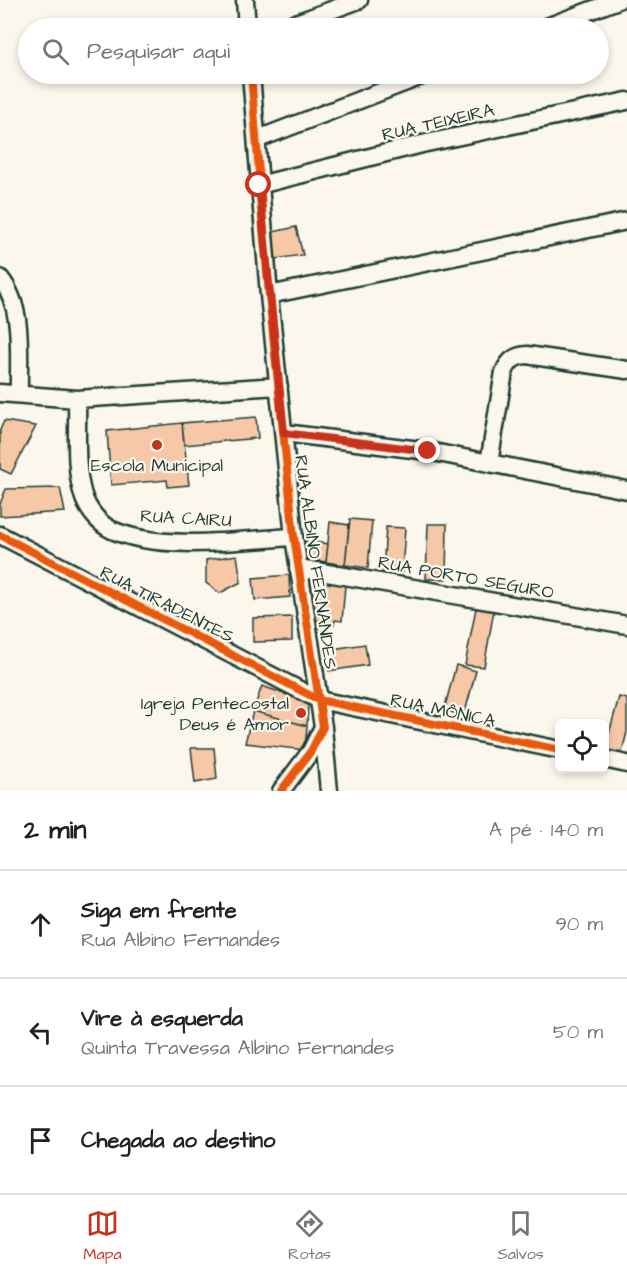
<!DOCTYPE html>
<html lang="pt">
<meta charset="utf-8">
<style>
:root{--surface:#fff;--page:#f2f2f2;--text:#222;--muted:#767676;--line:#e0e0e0;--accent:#c8321e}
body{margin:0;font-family:"Architects Daughter",sans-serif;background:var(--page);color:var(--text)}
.controls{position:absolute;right:18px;bottom:18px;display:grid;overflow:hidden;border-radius:9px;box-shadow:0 3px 9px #0003}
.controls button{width:54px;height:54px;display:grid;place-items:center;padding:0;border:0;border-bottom:2px solid var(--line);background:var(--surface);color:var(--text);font:30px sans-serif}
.stop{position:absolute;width:18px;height:18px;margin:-14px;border:4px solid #c8321e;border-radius:50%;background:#fff}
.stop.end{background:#c8321e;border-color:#fff;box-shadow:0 2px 6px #0008}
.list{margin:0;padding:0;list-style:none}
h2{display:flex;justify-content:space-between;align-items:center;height:78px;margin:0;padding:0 24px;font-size:26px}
h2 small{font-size:20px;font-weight:400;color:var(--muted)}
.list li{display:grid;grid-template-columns:39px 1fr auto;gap:18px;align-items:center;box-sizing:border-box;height:108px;padding:0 24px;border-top:2px solid var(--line)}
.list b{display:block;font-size:22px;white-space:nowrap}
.list p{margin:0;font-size:20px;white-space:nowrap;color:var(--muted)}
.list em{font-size:20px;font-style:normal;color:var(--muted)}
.icon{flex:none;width:33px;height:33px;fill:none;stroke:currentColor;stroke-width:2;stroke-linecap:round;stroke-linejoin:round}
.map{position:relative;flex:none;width:627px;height:791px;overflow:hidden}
.search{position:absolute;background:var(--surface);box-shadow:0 3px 9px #0003;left:18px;right:18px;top:18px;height:66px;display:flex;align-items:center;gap:15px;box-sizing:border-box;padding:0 21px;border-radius:33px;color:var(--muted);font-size:22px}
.sheet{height:402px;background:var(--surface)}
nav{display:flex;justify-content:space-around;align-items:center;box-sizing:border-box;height:84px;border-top:2px solid var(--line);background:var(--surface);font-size:16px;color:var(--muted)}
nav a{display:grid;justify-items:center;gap:3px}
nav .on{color:var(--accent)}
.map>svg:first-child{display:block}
.building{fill:#f7c8a7;stroke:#1f3d34;stroke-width:1.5}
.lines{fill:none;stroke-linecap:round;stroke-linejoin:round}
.minor-casing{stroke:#1f3d34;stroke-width:21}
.minor{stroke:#fbf7ec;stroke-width:16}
.cycleway-casing{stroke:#fbf7ec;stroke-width:11}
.cycleway{stroke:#e8590c;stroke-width:8}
.route{stroke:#c8321e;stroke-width:8}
.poi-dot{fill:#c8321e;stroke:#fbf7ec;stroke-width:2}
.labels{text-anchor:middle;stroke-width:4.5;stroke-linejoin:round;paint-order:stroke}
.street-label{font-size:18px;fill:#1f3d34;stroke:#fbf7ec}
.poi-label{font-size:18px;fill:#1f3d34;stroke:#fbf7ec}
</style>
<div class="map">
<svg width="627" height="791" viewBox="0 0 627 791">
<rect width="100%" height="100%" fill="#fbf7ec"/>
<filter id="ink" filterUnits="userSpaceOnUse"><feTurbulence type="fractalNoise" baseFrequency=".0167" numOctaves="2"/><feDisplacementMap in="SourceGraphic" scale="12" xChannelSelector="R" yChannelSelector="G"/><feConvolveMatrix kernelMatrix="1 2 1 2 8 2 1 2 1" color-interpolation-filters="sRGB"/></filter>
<g filter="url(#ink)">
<!-- building -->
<path class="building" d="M 296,227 L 303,255 L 275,259 L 273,232 Z
M 256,417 L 258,438 L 184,445 L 182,423 Z
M 4,421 L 36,426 L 11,474 L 0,469 L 0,430 Z
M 182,423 L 189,485 L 168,487 L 167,480 L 111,485 L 107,431 Z
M 60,488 L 65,512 L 0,516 L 0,504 L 6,489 Z
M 350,519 L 372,521 L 368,568 L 345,565 Z
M 330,522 L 349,525 L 345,565 L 326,562 Z
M 428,524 L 447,524 L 446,579 L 426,579 Z
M 386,527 L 405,528 L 402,572 L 383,571 Z
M 300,540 L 328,544 L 326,562 L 300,558 Z
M 237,555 L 241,582 L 220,593 L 206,583 L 206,560 Z
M 289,575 L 290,597 L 255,600 L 253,578 Z
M 308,578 L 345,585 L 342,621 L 335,620 L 334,625 L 311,619 Z
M 476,608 L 494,610 L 484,667 L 465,665 Z
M 292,617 L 292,641 L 253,642 L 253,618 Z
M 365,644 L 368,665 L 329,671 L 326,650 Z
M 456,665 L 476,671 L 464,716 L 444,710 Z
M 262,686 L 308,702 L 307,726 L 253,711 Z
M 619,697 L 627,699 L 627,732 L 621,756 L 604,752 Z
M 253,711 L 307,726 L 305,750 L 245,743 Z
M 191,748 L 214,748 L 217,779 L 195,783 Z"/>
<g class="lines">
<defs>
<path id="minor" d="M 245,0 L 247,28
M 282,28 L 359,0
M 544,28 L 618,0
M 251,74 L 269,295 L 294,537 L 323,727 L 311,751 L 281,791
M 258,139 L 427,74
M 259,185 L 422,144 L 627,101
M 0,278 C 25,308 18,356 19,394
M 269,295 L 627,221
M 0,393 L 77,399 L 279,386
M 77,399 C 78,429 74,466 83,495 C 87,509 99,524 112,530 C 163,552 240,540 294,537
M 284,433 L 428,451 L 627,490
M 489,463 L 504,372 C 509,361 514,356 527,355 L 627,370
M 0,535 L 319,700 L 560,750
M 298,568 L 627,625
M 323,728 L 329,791
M 604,759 L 627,764"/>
</defs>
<!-- minor casing -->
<use href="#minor" class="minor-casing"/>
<!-- minor -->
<use href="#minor" class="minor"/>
<defs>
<path id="cycleway" d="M 251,74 L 269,295 L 294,537 L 323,727 L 311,751 L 281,791
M 0,535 L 319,700 L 560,750"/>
</defs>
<!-- cycleway casing -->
<use href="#cycleway" class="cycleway-casing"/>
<!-- cycleway -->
<use href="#cycleway" class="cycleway"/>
</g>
</g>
<g class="lines" filter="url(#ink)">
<!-- route -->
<path class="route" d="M 259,185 L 284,433 L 428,451"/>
</g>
<!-- markers -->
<g class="poi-dot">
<circle cx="157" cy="445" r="6"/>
<circle cx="301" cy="713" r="6"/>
</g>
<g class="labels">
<!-- street labels -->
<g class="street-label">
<text transform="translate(438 122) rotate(-13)" y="6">RUA TEIXEIRA</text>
<text transform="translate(186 518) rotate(3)" y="6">RUA CAIRU</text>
<text transform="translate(316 562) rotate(82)" y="6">RUA ALBINO FERNANDES</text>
<text transform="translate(466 577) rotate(10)" y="6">RUA PORTO SEGURO</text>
<text transform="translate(167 604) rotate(27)" y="6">RUA TIRADENTES</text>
<text transform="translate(443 710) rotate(12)" y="6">RUA MÔNICA</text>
</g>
<!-- poi labels -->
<g class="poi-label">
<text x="157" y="471">Escola Municipal</text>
<text x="289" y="709" text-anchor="end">Igreja Pentecostal<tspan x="289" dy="21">Deus é Amor</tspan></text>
</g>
</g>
</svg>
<div class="controls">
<button><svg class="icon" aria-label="locate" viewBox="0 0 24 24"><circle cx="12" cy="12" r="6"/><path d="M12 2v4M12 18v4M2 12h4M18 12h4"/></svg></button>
</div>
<div class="stop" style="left:259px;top:185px"></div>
<div class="stop end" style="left:428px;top:451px"></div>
<div class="search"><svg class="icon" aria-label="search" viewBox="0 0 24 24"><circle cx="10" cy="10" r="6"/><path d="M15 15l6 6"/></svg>Pesquisar aqui</div>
</div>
<section class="sheet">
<h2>2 min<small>A pé · 140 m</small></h2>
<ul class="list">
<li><svg class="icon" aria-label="ahead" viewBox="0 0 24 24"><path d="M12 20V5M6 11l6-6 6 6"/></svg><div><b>Siga em frente</b><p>Rua Albino Fernandes</p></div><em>90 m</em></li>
<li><svg class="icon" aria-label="left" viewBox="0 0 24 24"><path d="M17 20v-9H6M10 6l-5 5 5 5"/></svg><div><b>Vire à esquerda</b><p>Quinta Travessa Albino Fernandes</p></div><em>50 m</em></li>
<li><svg class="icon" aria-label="arrive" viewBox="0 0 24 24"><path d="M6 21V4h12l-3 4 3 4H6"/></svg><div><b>Chegada ao destino</b></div></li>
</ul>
</section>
<nav>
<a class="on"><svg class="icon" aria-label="map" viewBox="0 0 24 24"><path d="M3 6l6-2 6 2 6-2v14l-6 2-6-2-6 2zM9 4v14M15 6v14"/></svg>Mapa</a>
<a><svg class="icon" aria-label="directions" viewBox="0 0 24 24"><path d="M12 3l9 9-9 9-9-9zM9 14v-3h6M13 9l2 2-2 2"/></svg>Rotas</a>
<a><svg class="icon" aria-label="saved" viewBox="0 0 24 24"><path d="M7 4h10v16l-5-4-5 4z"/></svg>Salvos</a>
</nav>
